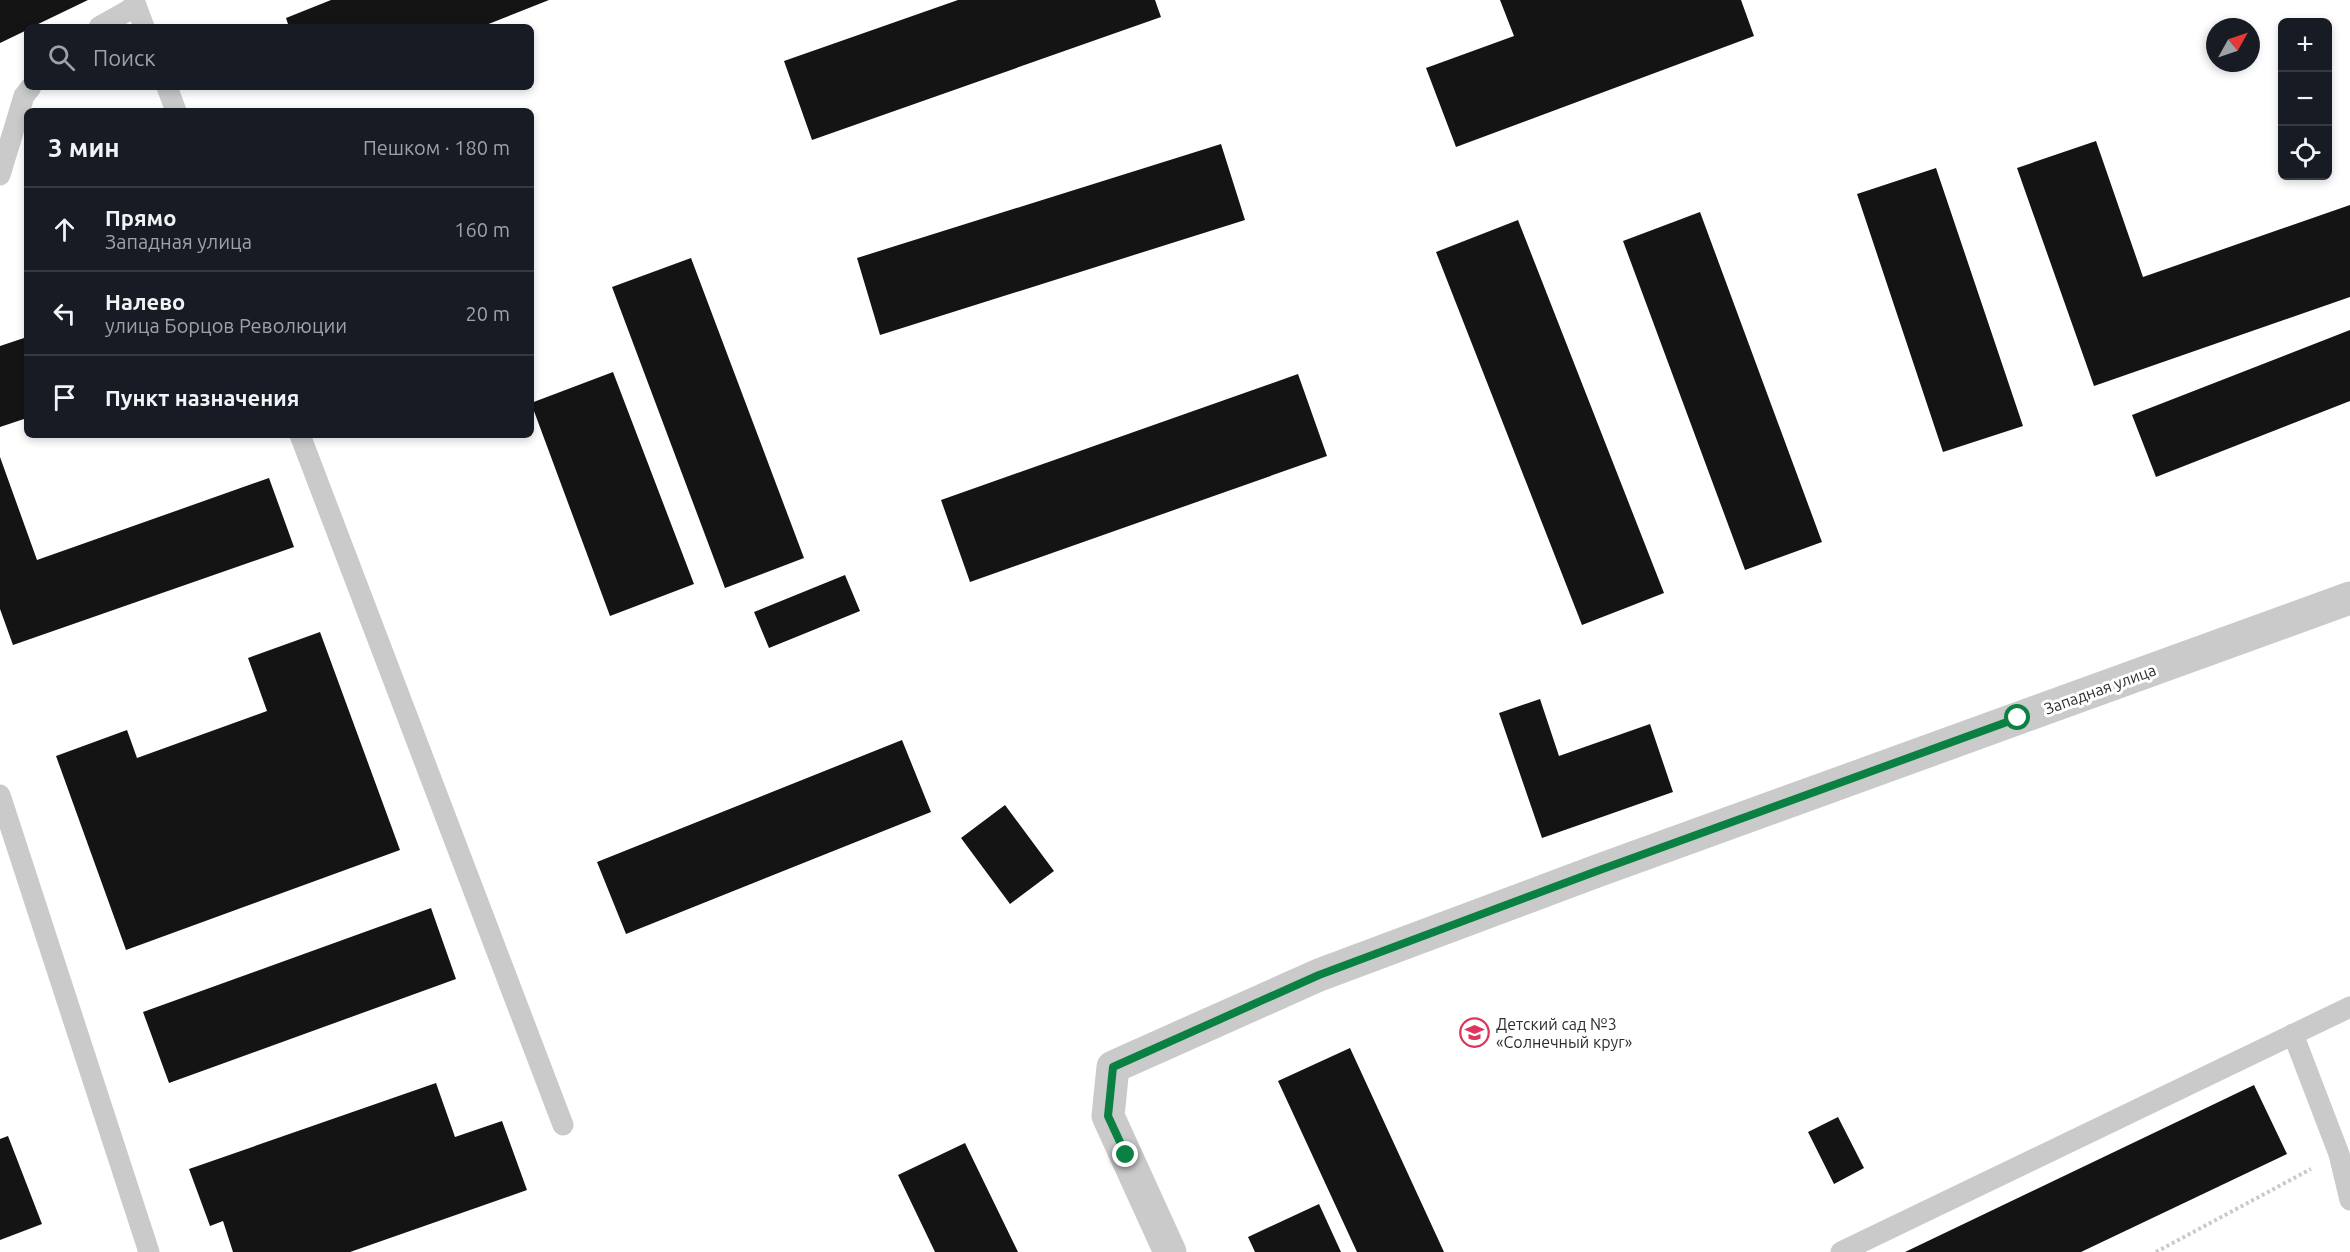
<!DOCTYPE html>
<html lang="ru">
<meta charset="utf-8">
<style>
:root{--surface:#171b24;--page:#20242c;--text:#f1f3f6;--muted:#9ea1a6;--line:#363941}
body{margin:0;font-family:Ubuntu,sans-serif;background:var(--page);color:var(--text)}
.controls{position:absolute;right:18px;top:18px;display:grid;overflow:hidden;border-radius:9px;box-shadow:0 3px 9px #0003}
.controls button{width:54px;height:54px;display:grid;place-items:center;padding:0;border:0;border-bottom:2px solid var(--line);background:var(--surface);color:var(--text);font:30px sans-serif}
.compass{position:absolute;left:2206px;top:18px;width:54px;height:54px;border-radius:50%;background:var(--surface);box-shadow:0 3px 9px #0003;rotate:50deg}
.stop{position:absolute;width:18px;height:18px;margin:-14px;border:4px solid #0b8043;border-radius:50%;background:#fff}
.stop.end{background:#0b8043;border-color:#fff;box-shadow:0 2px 6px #0008}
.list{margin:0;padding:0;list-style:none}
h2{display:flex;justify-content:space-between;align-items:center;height:78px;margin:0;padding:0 24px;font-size:26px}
h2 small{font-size:20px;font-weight:400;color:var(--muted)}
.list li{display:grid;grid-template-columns:39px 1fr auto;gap:18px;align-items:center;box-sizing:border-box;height:84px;padding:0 24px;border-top:2px solid var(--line)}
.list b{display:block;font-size:22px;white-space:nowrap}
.list p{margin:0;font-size:20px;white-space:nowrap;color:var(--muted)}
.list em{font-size:20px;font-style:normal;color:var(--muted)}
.icon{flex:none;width:33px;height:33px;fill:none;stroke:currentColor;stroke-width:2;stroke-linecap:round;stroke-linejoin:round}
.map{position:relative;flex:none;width:2350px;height:1252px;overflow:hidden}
.search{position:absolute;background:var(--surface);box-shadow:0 3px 9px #0003;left:24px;top:24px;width:510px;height:66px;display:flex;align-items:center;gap:15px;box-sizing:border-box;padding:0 21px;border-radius:9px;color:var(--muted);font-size:22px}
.panel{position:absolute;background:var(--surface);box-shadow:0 3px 9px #0003;left:24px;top:108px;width:510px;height:330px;border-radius:9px}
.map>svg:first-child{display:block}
.building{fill:#141414}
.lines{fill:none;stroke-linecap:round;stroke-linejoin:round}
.path{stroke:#cacaca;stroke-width:4;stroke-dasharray:3 3;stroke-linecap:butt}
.lane{stroke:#cacaca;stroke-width:21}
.street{stroke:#cacaca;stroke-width:33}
.route{stroke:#0b8043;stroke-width:8}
.labels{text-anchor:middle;stroke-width:6;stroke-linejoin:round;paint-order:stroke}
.street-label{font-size:16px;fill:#2d2d2d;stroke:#fff}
.poi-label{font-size:16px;fill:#2d2d2d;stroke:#fff;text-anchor:start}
</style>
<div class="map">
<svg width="2350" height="1252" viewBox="0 0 2350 1252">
<rect width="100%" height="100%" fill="#fff"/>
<!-- building -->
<path class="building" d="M 0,0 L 88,0 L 32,27 L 27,27 L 27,30 L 0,43 Z
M 331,0 L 549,0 L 481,27 L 289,27 L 286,18 Z
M 958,0 L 1155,0 L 1161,17 L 812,140 L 784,61 Z
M 1500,0 L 1741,0 L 1754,36 L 1456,147 L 1426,68 L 1514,36 Z
M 2096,141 L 2143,277 L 2350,205 L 2350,297 L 2094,386 L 2017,168 Z
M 1221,144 L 1245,220 L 880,335 L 857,258 Z
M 1936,168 L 2023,426 L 1943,452 L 1857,194 Z
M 1700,212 L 1822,542 L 1745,570 L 1623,241 Z
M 1518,220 L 1664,593 L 1582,625 L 1436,252 Z
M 691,258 L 804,558 L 725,588 L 612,287 Z
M 2350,330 L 2350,401 L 2156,477 L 2132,415 Z
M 27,337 L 27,418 L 0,427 L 0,346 Z
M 613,372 L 694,584 L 610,616 L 531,403 Z
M 1298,374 L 1327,456 L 970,582 L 941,500 Z
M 0,457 L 37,560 L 269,478 L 294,547 L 13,645 L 0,609 Z
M 845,575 L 860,611 L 769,648 L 754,612 Z
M 320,632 L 400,850 L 126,950 L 56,756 L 127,730 L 137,758 L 267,711 L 248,658 Z
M 1540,699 L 1559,756 L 1650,724 L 1673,792 L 1542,838 L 1499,713 Z
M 902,740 L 931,812 L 626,934 L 597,862 Z
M 1005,805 L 1054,871 L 1010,904 L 961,838 Z
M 431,908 L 456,979 L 169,1083 L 143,1012 Z
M 1350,1048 L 1444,1252 L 1357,1252 L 1278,1081 Z
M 436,1083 L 455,1137 L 502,1121 L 527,1190 L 350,1252 L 233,1252 L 223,1221 L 210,1226 L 189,1169 Z
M 2254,1085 L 2287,1154 L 2081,1252 L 1905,1252 Z
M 1838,1117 L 1864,1168 L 1834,1184 L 1808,1132 Z
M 8,1136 L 42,1224 L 0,1240 L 0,1139 Z
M 965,1143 L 1018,1252 L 935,1252 L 898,1175 Z
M 1319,1204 L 1341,1252 L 1255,1252 L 1248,1237 Z"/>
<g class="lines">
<!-- path -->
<path class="path" d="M 2156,1252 L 2311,1169"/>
<!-- lane -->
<path class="lane" d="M 134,0 L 144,27
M 99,27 L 136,6
M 167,87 L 176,111
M 0,175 L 24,96 L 31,87
M 300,435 L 563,1125
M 0,795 L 149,1252
M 2293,1034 L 2339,1154 L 2350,1200
M 1841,1252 L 2350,1007"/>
<!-- street -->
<path class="street" d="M 1170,1252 L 1108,1116 L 1113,1067 L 1319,975 L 1597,871 L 2350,598"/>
</g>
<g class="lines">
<!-- route -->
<path class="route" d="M 1126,1155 L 1108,1116 L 1113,1067 L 1319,975 L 1597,871 L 2018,718"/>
</g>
<!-- icons -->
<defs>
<symbol id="school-ring" viewBox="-11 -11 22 22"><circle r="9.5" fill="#fff" stroke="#df345d" stroke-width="1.5"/><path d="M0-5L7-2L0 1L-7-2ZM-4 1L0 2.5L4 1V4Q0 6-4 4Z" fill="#df345d"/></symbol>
</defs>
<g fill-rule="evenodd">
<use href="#school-ring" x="1458" y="1016" width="33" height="33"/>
</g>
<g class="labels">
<!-- street labels -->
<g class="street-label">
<text transform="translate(2100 689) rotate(-20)" y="6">Западная улица</text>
</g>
<!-- poi labels -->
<g class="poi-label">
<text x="1496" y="1030">Детский сад №3<tspan x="1496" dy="18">«Солнечный круг»</tspan></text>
</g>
</g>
</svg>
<div class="controls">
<button>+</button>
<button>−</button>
<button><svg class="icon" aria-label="locate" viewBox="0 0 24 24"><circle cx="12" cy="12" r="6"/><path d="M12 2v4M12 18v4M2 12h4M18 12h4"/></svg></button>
</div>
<svg class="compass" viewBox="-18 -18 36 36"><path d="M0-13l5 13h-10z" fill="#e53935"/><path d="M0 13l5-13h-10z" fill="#9ea1a6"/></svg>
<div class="stop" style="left:2018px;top:718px"></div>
<div class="stop end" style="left:1126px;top:1155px"></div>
<div class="search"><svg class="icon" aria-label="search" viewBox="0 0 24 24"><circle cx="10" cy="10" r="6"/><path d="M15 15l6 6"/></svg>Поиск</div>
<section class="panel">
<h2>3 мин<small>Пешком · 180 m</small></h2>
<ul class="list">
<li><svg class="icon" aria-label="ahead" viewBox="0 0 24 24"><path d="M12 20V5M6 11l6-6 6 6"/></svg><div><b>Прямо</b><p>Западная улица</p></div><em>160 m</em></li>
<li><svg class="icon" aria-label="left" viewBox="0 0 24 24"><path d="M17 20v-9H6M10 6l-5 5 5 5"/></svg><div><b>Налево</b><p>улица Борцов Революции</p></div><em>20 m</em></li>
<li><svg class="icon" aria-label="arrive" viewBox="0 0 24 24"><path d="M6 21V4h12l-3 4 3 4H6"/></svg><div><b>Пункт назначения</b></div></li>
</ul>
</section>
</div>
